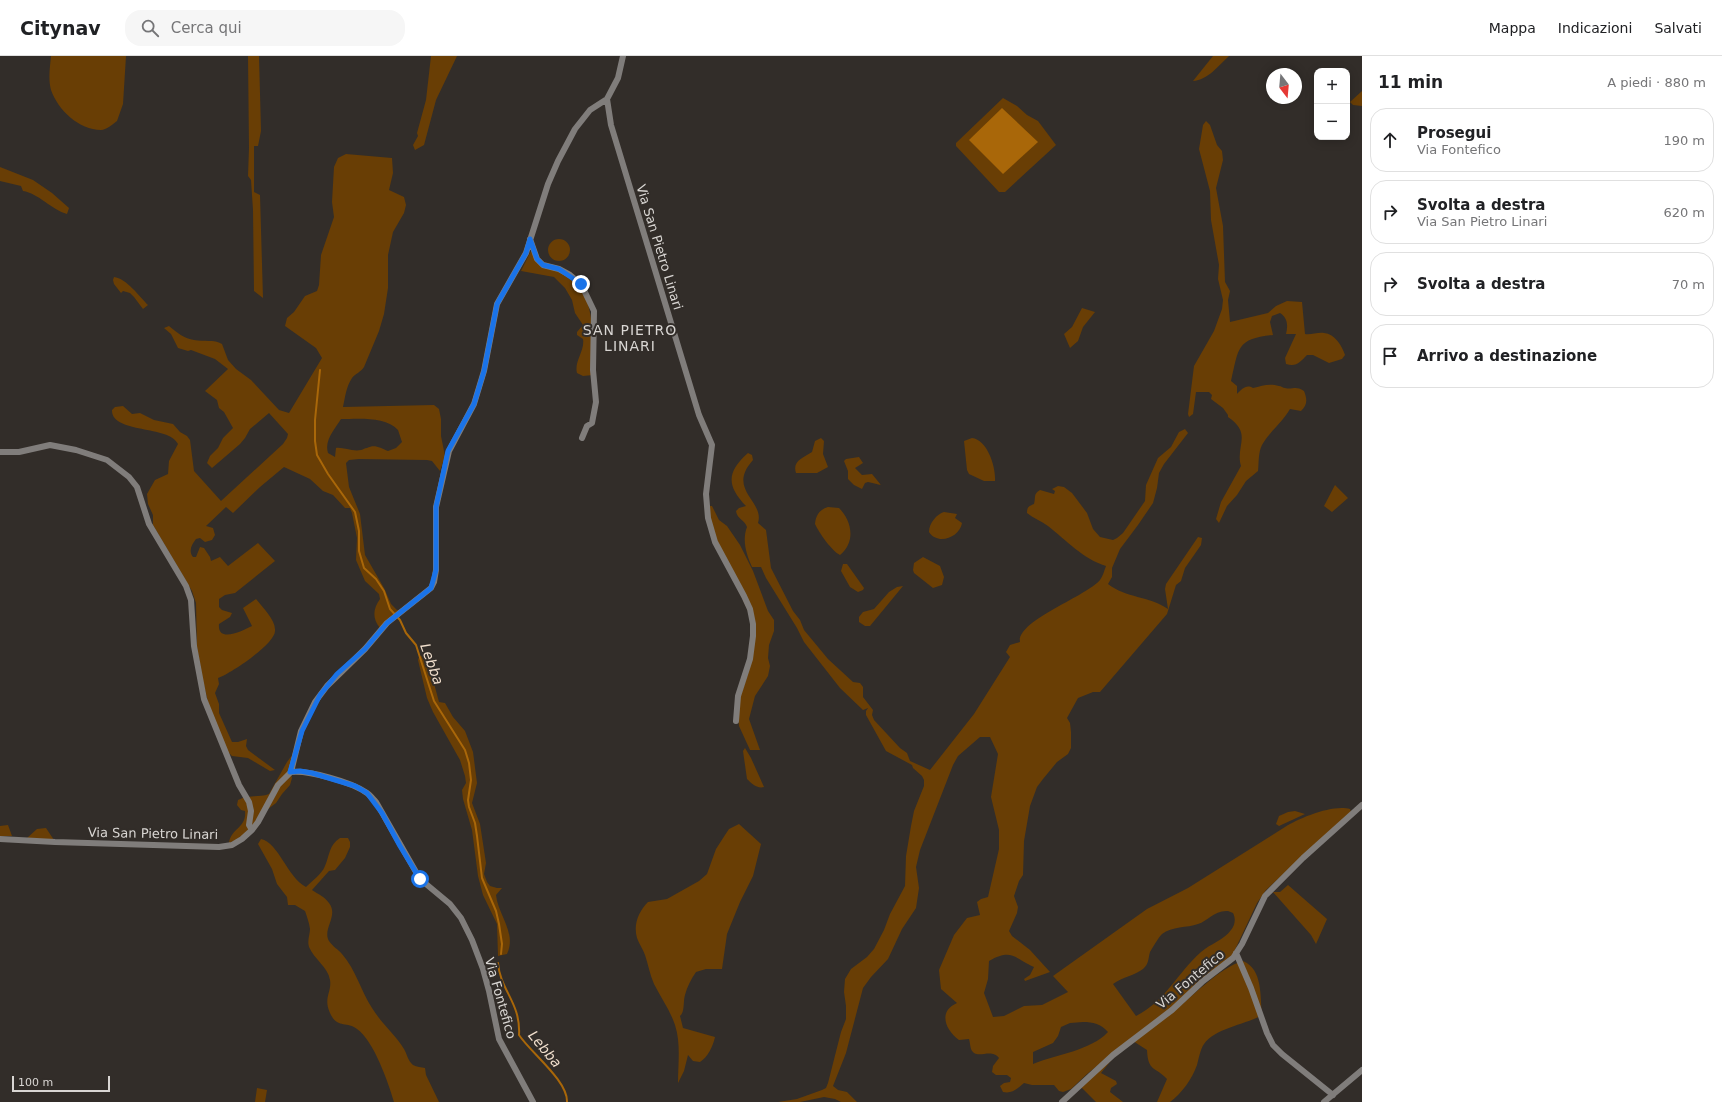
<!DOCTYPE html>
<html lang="it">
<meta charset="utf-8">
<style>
:root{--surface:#fff;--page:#f6f6f6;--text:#202124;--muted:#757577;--line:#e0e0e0}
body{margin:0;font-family:"DejaVu Sans",sans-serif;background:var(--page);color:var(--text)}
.controls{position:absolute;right:12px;top:12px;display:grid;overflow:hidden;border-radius:8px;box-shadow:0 2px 10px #0003}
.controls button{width:36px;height:36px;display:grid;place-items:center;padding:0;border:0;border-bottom:1px solid var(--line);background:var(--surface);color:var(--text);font:20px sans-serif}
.compass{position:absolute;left:1266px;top:12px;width:36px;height:36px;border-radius:50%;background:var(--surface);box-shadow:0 2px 10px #0003;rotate:164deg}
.scale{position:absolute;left:12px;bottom:10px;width:98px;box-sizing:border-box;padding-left:4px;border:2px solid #d9d6d3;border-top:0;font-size:11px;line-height:14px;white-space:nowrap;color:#d9d6d3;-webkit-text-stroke:3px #322d29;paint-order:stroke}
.stop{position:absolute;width:12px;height:12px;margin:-9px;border:3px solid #1a73e8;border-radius:50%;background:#fff}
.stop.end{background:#1a73e8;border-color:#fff;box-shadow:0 1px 4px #0008}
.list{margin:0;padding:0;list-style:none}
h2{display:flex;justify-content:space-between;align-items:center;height:52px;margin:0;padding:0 16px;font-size:17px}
h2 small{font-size:13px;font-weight:400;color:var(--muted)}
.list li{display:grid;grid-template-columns:26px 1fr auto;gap:12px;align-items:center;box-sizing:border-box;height:64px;margin:0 8px 8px;padding:0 8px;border:1px solid var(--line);border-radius:16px}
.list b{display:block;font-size:15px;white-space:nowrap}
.list p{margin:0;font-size:13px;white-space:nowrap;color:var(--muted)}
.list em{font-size:13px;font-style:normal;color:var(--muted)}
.icon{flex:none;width:22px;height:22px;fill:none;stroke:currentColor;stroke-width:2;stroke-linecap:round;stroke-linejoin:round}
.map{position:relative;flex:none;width:1362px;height:1046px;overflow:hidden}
header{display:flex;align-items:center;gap:24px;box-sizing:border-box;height:56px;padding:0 20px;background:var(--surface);border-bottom:1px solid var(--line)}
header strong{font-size:19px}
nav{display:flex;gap:22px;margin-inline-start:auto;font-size:14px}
.search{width:280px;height:36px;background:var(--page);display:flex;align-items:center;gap:10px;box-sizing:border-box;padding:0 14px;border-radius:16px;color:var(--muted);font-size:15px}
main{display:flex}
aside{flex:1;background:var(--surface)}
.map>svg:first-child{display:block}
.green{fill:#693e05;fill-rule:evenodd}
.water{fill:#a96709}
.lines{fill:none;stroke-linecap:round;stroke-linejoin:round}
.stream{stroke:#a96709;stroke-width:2}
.minor{stroke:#807d7b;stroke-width:6}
.route{stroke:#1a73e8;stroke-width:5}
.labels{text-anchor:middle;stroke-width:4;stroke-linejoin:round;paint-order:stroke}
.street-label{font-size:13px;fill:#d9d6d3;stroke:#322d29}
.neighbourhood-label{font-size:14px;letter-spacing:1px;fill:#d9d6d3;stroke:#322d29}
.water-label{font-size:14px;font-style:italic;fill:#f1dfcd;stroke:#322d29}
</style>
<header>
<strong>Citynav</strong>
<div class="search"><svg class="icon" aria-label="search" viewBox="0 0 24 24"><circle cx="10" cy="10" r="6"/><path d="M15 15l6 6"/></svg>Cerca qui</div>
<nav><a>Mappa</a><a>Indicazioni</a><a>Salvati</a></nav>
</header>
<main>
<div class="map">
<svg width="1362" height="1046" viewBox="0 0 1362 1046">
<rect width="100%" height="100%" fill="#322d29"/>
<!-- green -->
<path class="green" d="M 51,0 L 126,0 L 123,48 L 117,65 C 113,68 106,74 101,74 C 79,74 58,54 51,34 C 48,23 50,11 51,0 Z
M 248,0 L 259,0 L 261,75 L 258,90 L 254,90 L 254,136 L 260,139 L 263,242 L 254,235 L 253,154 L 251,124 L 248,120 L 249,92 Z
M 431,0 L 457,0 L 436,44 L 424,89 L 415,94 L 413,89 L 418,80 L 417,77 L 426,44 Z
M 1213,0 L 1229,0 C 1218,10 1208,24 1193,25 Z
M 1362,35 L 1362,50 L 1353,49 L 1350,46 Z
M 1003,42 L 1017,50 L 1027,59 L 1038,65 L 1056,89 L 1005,136 L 999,136 L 956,90 L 956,87 Z
M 1206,65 L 1210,69 L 1217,89 L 1222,95 L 1223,104 L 1216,132 L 1223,170 L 1225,226 L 1230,235 L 1228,244 L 1230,266 L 1268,257 L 1276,250 L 1287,245 L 1302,246 L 1305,278 C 1311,279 1318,276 1324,277 C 1335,278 1342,290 1345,299 L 1342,303 L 1329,307 L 1313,299 L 1307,299 C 1300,306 1297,311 1286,308 L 1285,302 L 1296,278 L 1286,278 C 1288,270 1288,262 1280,257 L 1272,260 L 1270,266 L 1273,279 C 1236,283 1239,292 1231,325 L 1237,330 L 1237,338 C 1242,333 1246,328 1253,332 C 1262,330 1269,327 1279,330 C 1281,330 1283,332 1285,332 C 1293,334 1295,329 1304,335 C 1307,343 1308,348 1301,355 L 1290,353 C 1282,367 1269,376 1262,389 C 1258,397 1259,407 1258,415 L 1246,425 L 1237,439 L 1227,450 L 1219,467 L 1216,463 L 1221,446 L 1241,410 C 1235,390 1253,378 1228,361 L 1228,359 L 1223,352 L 1211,343 L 1212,339 L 1209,336 L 1196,336 L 1193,358 L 1189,361 L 1188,358 L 1194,310 L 1214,275 L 1222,253 L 1223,244 L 1218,223 L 1219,209 L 1211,164 L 1210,135 L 1199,93 L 1203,69 Z
M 346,98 L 392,102 L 393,117 L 389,134 L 404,141 L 406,149 L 404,157 L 393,176 L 388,199 L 388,232 L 384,258 L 379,275 L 364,311 C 361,316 355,318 352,322 C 346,331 345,342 343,351 L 434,349 L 439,353 L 441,363 L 441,380 L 445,400 L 440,415 L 432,405 L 427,404 L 359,403 L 349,404 L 346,407 L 349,431 L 360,458 L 365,499 L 384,532 L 391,548 L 397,554 L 401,555 L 380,572 C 372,562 373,553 380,543 L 379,538 L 365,525 L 356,504 L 357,482 L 352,457 L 350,452 L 345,452 L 333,439 L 323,435 L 310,423 L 284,411 L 260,431 L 233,457 L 226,451 L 206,470 L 213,472 L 215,479 L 212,484 L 205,486 L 200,482 L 196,483 C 192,488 188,495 193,501 L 196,501 L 200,491 L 204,492 L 210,501 L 211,505 L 220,501 L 228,510 L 258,487 L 275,505 L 235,537 L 225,539 L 219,543 L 219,551 L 222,554 L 232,557 L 230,561 L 219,568 C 217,588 244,574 252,570 L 243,552 L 256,543 C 263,552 276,564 275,575 C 275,588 230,618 218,622 L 219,628 L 215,637 L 219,648 L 219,657 L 232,686 L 238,686 L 247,683 L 246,690 L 248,694 L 275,714 L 270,715 L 248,702 L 232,700 L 228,696 L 209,650 L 203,625 L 197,591 L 196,547 L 192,535 L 153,469 L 153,459 L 148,448 L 147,438 L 155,424 L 168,418 L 169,405 L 178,388 C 169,369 111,378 112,354 L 115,351 L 123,350 L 132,358 L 140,357 L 154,364 L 173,368 L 180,376 L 187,380 L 190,384 L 194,415 L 221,445 L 283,388 L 287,382 L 288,378 L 269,357 L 250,373 L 245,382 L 240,388 L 212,412 L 207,407 L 210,400 L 218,392 L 223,382 L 233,372 L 224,356 L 219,352 L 217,344 L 205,335 L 228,313 L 215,303 L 191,294 L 188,295 L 178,292 L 171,278 L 164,272 L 169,270 C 176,276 185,283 194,284 C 204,286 214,283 222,288 L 228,304 L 236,313 L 251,324 L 279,354 L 289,357 L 322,302 L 316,292 L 285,270 L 287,262 L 294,256 L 305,240 L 317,235 L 319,229 L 321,199 L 334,161 L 332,146 L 334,111 L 338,102 ZM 341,363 C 358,363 386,360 398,374 L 402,386 L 396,392 L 388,395 C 380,392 375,388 367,392 C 365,392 362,394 361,394 C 353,396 343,391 336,392 L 335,401 L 328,397 C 324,384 335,373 341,363 Z
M 0,111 L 33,124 L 52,137 L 69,152 L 67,158 C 52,154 38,137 23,135 L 21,130 L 0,125 Z
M548 194a11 11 0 1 1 22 0a11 11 0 1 1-22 0Z
M 531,195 C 533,198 535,203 537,206 C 543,212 560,215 568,220 C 598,238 592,288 593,319 L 583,320 L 577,317 C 574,305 585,295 583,283 L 577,279 L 577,276 L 583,269 L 575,257 L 572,244 L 565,232 L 554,221 L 521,215 Z
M 114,221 C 126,222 140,241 148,249 L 143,253 L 134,241 L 130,237 L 123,235 L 121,237 L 114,228 L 113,224 Z
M 1082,252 L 1095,256 L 1083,271 L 1078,285 L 1070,292 L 1064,278 L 1072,271 Z
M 1185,373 L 1188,377 L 1164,408 L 1159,417 L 1157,432 L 1153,447 L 1138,469 L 1120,493 L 1112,512 L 1112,521 L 1108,528 C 1126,542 1149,540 1168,553 L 1165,533 L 1166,528 L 1198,481 L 1202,482 L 1201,489 L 1185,512 L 1181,525 L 1176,529 L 1167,558 L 1100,636 L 1093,636 L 1078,642 L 1067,662 L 1070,667 L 1071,676 L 1071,692 L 1068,698 L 1057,706 L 1043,723 L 1037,731 L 1030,750 L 1024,785 L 1023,819 L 1019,825 L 1014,840 L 1018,851 L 1017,857 L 1009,875 L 1012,880 L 1030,894 L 1050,916 L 1025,925 L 1024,923 L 1030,919 L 1034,911 C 1014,902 1012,892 989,905 L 988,923 L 984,937 L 993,961 L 1004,960 L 1024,950 L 1042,949 L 1068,936 L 1053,920 L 1147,853 L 1188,832 L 1285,771 C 1299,762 1333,748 1350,753 L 1351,756 L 1266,834 L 1257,847 L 1232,900 L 1167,957 L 1129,984 L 1087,1018 L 1071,1033 L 1063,1036 L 1059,1035 L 1054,1029 L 1032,1029 L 1024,1027 C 1017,1033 1012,1038 1003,1036 L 1000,1030 L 1004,1027 L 1010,1026 L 1011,1022 L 1007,1019 L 996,1019 L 992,1016 L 993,1010 L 999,1002 C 991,991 976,1005 971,993 C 970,990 970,986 969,983 L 959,984 C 945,974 938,955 957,947 L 941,933 L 939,914 L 954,879 L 967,862 L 980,859 L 977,846 L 981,843 L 988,841 L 999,793 L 999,774 L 991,741 L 998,698 L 990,681 L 980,681 L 958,700 L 953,709 L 920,794 L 916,811 L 919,832 L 916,852 L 902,873 L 888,903 L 871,921 L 863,932 L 846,997 L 833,1030 L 838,1034 L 847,1036 L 857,1046 L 841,1046 L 835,1043 L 824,1041 L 800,1046 L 778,1046 L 797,1043 L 822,1034 L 826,1032 L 828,1027 L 841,976 L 846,963 L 846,950 L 844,936 L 845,923 L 851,913 L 867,901 L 874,893 L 884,874 L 890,858 L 905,830 L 906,800 L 911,770 L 914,755 L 924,730 L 924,724 L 922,720 L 913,712 L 912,709 L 886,695 L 866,659 L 866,655 L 868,652 L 863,654 L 840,632 L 804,586 L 797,572 L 766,522 L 761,511 L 752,511 C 746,498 742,484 747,471 C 745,464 737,463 736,455 L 739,452 L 746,450 C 726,429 727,416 748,397 L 752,399 L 753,404 C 726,434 765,445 758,467 L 766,474 L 771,512 L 793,555 L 800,564 L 804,574 L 828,603 L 853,626 L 860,627 L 863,631 L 863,641 L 873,654 L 872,659 L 874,664 L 900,692 L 907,697 L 910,705 L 930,714 L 974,658 L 1010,601 L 1006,596 L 1010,589 L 1020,586 C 1016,565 1087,540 1100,524 C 1103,520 1104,515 1106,510 C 1083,503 1066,484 1048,470 C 1041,465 1033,462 1027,457 C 1027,451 1029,450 1034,448 C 1036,441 1033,438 1040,434 L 1054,438 L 1055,435 L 1052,433 L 1058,430 L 1064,431 L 1072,437 L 1087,457 L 1093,473 L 1100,481 L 1113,484 L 1117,482 L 1123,477 L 1145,445 L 1146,429 L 1158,402 L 1171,391 L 1179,376 ZM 1228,855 L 1233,857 C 1236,863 1235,869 1231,874 C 1224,884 1210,888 1201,896 C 1177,917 1166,945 1136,960 L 1113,928 C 1122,921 1134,920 1143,913 C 1149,908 1148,903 1150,896 C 1153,891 1158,882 1162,878 C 1172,870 1187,872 1198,868 C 1208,865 1214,854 1228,855 ZM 1083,966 C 1093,966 1101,968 1108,976 C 1090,995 1057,998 1033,1008 L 1033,996 L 1053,987 L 1058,980 L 1061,971 L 1070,967 Z
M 821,382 L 824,385 L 823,398 L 828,411 L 817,417 L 796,417 C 792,405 803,402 812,396 L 815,385 Z
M 972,382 C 988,384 996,412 995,425 L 984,425 L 969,418 L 967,414 L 964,385 Z
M 859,401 L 863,407 L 855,412 L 862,419 L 872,418 L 881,429 L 868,426 L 865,427 L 862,433 L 854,429 L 848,423 L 848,415 L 844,405 L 846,403 Z
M 1335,429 L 1348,442 L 1332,456 L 1324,450 Z
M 709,450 L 712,450 L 719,464 L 727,470 L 740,489 L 753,515 L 768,555 L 774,564 L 774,575 L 769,589 L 768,602 L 770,610 L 768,620 L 755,640 L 749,663 L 760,694 L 750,694 L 739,670 L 737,651 L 748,618 L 754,568 L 716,486 L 709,462 Z
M 828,451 L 839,452 C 852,465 856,486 840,499 C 832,495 819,477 815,468 C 816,459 819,454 828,451 Z
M 944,456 L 957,458 L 955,462 L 962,467 C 960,481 938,490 929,476 C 929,467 937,458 944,456 Z
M 923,501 L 940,510 L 944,521 L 942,529 L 933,532 L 914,517 L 913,514 L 914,507 Z
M 843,508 L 847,508 L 864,532 L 863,534 L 858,536 L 850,531 L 841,515 Z
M 903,530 L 870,570 L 865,570 L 859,566 L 859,561 L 863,556 L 874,553 L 889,536 L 897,531 Z
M 422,600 L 432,620 L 439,646 L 445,647 L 453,661 L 465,675 L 473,696 L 477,727 L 472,747 L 480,768 L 486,807 L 484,818 L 487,826 L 490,830 L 497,832 L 502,832 L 496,839 C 498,859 517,877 507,898 L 498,900 L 497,868 L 483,839 L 478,820 L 472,774 L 463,743 L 462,734 L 466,727 L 465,720 L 460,704 L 433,656 L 427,642 L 418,604 L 419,601 Z
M 745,692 L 751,702 L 764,731 C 757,733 751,727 747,723 L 743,695 Z
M 293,698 L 290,715 L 292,722 L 290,729 L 282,738 L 276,747 L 268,753 L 253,772 L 236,784 L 229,787 C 231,772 247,772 245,755 L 241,754 L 237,749 L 238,744 C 249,738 258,742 269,738 L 287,706 Z
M 1295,755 L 1305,758 L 1279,770 L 1276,768 L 1279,760 L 1288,756 Z
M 739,768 L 761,788 L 753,820 L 740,846 L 727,878 L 722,913 L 706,913 L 696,916 C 691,923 687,931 685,939 C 683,945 685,956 680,960 L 683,972 L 715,981 C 713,990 708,1001 700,1006 L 693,1005 L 688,999 L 684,1015 L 678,1027 C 678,1008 681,987 675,969 C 670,954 661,942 654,928 C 650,919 648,908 645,899 C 643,893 639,888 637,882 C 633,868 639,855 648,846 L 667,843 L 699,825 L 707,818 L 716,793 L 725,779 L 729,773 Z
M 8,769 L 12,780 L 0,780 L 0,770 Z
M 46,772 L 54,784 L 27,782 L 37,773 Z
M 340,782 L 348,782 L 350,786 L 350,791 L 345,802 L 335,814 L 329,815 L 312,834 C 318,838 325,841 329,847 C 339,860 322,873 329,885 C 333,891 338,893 342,898 C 356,914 361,935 372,952 C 381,967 395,978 404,993 C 407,998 408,1005 413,1009 C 417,1011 421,1011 425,1012 L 426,1019 L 439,1046 L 394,1046 C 388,1026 374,985 357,973 C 347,965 337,973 330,957 C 323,942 332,936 330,924 C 328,911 314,903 309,891 C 307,885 310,878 310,873 C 309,866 307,861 305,855 L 295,849 L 288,849 L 287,841 L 277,828 L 272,813 L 258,788 L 261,783 C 279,787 287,821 306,831 C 312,825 322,818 325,810 C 330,798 329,789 340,782 Z
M 1288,829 L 1327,863 L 1316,888 L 1311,879 L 1273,836 L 1280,836 Z
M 1243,905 C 1263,913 1260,941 1262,959 C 1245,969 1215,972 1204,988 C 1200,994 1199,1002 1197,1009 C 1192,1023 1182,1037 1170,1046 L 1157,1046 L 1167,1023 C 1155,1010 1148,1016 1147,994 L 1133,985 C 1146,976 1160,966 1173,956 C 1192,941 1220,911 1243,905 Z
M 1113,1002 L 1101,1017 L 1116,1025 L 1117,1028 L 1111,1032 L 1110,1036 L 1123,1046 L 1096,1046 L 1080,1030 Z
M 257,1032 L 267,1034 L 265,1046 L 255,1046 Z"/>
<!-- water -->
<path class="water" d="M 1002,52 L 1038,86 L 1003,118 L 969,84 Z"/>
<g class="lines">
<!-- stream -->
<path class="stream" d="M 320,314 L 315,364 L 315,385 L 317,399 L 328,418 L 355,456 L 359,475 L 359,495 L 364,512 L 376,523 L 384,535 L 390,553 L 400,564 L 406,577 L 416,589 L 434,645 L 465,694 L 469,707 L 471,724 L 468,744 L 469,751 L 475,767 L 477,780 L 482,822 L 496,855 L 499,868 L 502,888 L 501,898
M 498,907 C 500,934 521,947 519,979 C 531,997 568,1025 567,1046"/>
<!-- minor -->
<path class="minor" d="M 607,43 L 611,69 L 699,359 L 712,389 L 706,438 L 708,462 L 715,486 L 744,540 L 750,553 L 753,568 L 753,580 L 750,603 L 738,640 L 736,665
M 530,183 L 537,203 L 543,209 L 559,213 L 570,219 L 581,228 L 594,255 L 593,314 L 596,346 L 592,367 L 587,370 L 582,382
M 0,396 L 19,396 L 50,389 L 76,394 L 107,404 L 129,421 L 137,431 L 149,468 L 186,530 L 191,544 L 194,590 L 204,643 L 239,729 L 249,746 L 251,755 L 249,769 L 252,774
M 291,716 C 308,714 352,726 367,737 C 370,739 373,743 376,746 L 420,823 L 450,848 L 461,862 L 472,884 L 483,913 L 489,935 L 499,983 L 533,1046
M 0,783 L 55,786 L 219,791 L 232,789 L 242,783 L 252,774 L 258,766 L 278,729 L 291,716 L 301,675 L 315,646 L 327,630 L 365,593 L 387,567 L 431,532 L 434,526 L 436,514 L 436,451 L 449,395 L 474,348 L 484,315 L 497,248 L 526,197 L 548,128 L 558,105 L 575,73 L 590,54 L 607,43 L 618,22 L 623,0
M 1236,897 L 1251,932 L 1267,977 L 1273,989 L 1282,998 L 1333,1039
M 1062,1046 L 1113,999 L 1172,954 L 1203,925 L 1233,902 L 1242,888 L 1265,840 L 1303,802 L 1362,749
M 1324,1046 L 1362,1014"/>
</g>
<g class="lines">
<!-- route -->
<path class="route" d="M 420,823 L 400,790 L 382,757 L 367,737 L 355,730 L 312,717 L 300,715 L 290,716 L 302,675 L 320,639 L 337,618 L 365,593 L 387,567 L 431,532 L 436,514 L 436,451 L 448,395 L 474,348 L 484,315 L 497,248 L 526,197 L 530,183 L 537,203 L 543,209 L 559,213 L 581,228"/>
</g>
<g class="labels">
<!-- street labels -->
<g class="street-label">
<text transform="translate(660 191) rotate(73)" y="5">Via San Pietro Linari</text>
<text transform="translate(153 777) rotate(1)" y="5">Via San Pietro Linari</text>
<text transform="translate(1190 923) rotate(-40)" y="5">Via Fontefico</text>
<text transform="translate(501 942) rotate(74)" y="5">Via Fontefico</text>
</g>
<!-- neighbourhood labels -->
<g class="neighbourhood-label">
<text x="630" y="279">SAN PIETRO<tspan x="630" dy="16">LINARI</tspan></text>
</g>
<!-- water labels -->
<g class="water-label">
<text transform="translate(432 608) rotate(70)" y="5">Lebba</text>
<text transform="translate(545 993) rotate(50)" y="5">Lebba</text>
</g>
</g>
</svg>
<div class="controls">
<button>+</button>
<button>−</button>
</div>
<svg class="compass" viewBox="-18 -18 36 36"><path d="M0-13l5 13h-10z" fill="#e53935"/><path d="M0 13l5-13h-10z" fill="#757577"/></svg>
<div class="scale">100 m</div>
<div class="stop" style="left:420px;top:823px"></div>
<div class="stop end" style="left:581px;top:228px"></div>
</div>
<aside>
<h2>11 min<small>A piedi · 880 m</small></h2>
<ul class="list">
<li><svg class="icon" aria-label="ahead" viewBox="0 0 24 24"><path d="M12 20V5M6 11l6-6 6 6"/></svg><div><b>Prosegui</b><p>Via Fontefico</p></div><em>190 m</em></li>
<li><svg class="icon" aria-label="right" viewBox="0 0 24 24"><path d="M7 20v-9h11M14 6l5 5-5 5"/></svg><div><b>Svolta a destra</b><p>Via San Pietro Linari</p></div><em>620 m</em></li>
<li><svg class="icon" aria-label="right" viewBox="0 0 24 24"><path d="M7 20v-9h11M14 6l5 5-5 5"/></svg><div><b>Svolta a destra</b></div><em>70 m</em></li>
<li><svg class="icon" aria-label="arrive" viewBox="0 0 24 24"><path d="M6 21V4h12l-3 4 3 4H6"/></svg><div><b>Arrivo a destinazione</b></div></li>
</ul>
</aside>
</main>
